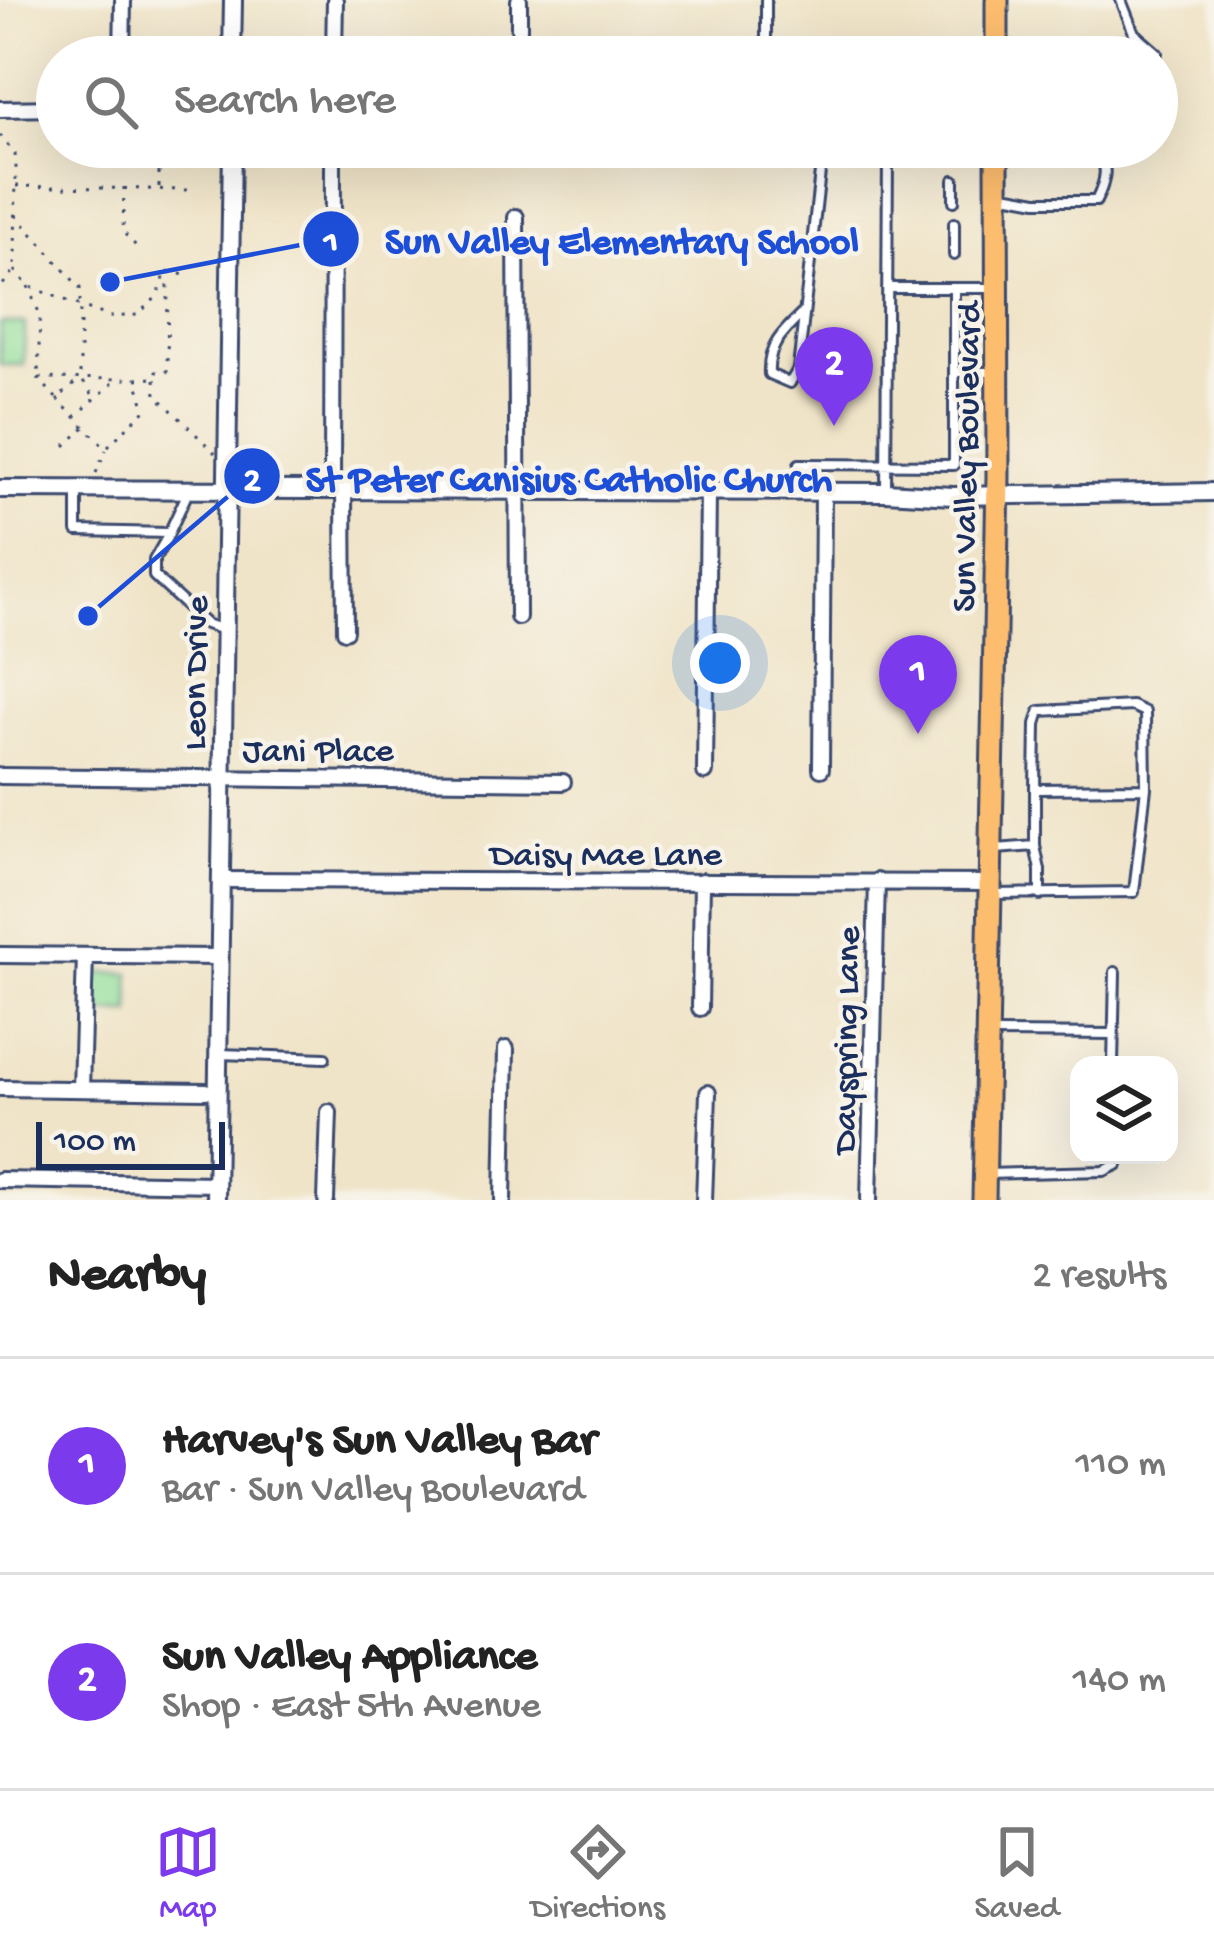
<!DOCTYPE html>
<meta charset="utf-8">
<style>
:root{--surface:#fff;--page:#f6f6f6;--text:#222;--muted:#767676;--line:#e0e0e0;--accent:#7c3aed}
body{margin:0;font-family:"Gochi Hand",sans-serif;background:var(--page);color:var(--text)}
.controls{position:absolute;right:36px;bottom:36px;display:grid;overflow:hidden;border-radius:24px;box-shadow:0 12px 48px #0002}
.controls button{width:108px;height:108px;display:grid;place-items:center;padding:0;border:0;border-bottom:3px solid var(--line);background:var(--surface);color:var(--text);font:60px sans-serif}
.scale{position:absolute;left:36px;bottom:30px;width:189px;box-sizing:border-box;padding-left:12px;border:6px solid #1b2f5e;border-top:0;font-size:33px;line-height:42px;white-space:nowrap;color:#1b2f5e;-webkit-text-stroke:9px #f7f3e8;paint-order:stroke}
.you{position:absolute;left:720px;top:663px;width:42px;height:42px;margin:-30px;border:9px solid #fff;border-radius:50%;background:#1a73e8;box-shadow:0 0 0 18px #1a73e833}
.badge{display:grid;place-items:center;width:78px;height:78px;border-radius:50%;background:var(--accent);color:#fff;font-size:39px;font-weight:700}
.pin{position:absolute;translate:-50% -99px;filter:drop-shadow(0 3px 6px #0008)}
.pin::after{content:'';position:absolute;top:63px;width:42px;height:36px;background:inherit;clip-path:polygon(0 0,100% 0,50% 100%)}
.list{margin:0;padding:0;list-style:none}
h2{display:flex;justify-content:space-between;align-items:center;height:156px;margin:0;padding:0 48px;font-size:51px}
h2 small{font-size:39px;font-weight:400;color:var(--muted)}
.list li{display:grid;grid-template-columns:78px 1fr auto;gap:36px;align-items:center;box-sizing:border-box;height:216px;padding:0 48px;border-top:3px solid var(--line)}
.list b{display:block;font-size:45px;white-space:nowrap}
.list p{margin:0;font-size:39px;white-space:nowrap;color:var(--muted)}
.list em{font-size:39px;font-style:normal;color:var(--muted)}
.icon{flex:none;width:66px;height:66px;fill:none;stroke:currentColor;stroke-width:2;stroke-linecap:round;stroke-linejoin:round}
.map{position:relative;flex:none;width:1214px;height:1200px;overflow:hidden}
.search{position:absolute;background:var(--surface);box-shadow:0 12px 48px #0002;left:36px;right:36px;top:36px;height:132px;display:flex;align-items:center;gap:30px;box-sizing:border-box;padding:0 42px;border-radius:66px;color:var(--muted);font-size:45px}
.sheet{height:588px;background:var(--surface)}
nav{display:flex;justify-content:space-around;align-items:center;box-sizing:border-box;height:168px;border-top:3px solid var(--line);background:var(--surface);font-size:33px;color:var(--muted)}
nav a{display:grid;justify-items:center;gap:6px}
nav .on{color:var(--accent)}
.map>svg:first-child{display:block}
.green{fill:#94e09c;stroke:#58887d;stroke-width:3}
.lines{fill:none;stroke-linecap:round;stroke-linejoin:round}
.service-casing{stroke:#3b4a6e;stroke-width:14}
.minor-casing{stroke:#3b4a6e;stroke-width:20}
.tertiary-casing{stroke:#3b4a6e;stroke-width:22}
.primary-casing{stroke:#3b4a6e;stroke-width:27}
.path{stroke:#3b4a6e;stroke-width:3;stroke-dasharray:3 9;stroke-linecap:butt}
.service{stroke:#fff;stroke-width:8}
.minor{stroke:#fff;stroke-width:14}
.tertiary{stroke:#fff;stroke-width:16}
.primary{stroke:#fcbd6e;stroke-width:21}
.labels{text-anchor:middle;stroke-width:9;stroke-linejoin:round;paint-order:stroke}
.street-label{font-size:36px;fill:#1b2f5e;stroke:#f7f3e8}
.leader{fill:none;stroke:#1d4ed8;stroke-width:4.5}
.callout-dot{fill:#1d4ed8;stroke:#f7f3e8;stroke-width:4.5}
.mark-label{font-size:36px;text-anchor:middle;font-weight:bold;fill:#fff}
.callout-label{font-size:39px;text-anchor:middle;font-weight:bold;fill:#1d4ed8;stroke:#f7f3e8;stroke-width:9;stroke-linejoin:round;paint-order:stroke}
</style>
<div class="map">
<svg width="1214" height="1200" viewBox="0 0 1214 1200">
<rect width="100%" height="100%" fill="#f7f3e8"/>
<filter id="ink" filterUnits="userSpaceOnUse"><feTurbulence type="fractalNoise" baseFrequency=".00833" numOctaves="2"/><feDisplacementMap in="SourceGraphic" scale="24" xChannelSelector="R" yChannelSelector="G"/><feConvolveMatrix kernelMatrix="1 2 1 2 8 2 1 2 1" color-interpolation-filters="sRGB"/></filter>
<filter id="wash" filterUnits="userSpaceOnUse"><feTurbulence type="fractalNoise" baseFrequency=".004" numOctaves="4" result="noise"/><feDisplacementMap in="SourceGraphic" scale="48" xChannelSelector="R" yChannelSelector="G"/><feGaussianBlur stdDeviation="2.7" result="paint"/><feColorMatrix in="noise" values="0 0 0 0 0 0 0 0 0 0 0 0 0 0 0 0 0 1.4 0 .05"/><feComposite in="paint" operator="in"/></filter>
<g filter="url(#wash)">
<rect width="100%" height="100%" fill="#f0e4c8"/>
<!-- green -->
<path class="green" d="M 0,323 L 25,323 L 24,365 L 0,365 Z
M 91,973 L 130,973 L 131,1013 L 91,1012 Z"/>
</g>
<g filter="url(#ink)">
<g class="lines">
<defs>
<path id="service" d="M 1121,0 L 1134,33 L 1157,53
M 766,57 L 766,0
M 765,147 L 769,154 L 996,152
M 1003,159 L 1054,147
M 999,194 L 1037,201 L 1096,201 C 1106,181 1108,168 1099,147
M 954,201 L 954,180
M 954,255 L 954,223
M 887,288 L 994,288
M 804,312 C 785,330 767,345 769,374 L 790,383 L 798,369 L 822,154
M 954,372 L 997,372
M 77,491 L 77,531 L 169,533 L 188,492
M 798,491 L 799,464 L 954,465 L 954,288
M 886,492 L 888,153
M 169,534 L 154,560 L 154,576 L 206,624 L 223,630
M 1035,788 L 1036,724 L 1040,711 L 1132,706 L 1145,712 L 1146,788
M 996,849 L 1035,846 L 1040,870 L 1040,895
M 994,894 L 1134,892 L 1146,788 L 1035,789 L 1035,846
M 989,1033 L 1113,1034
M 220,1054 L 325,1058
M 1113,1065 L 1115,972
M 986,1174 L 1104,1171 L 1117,1165"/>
<path id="minor" d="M 519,29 L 519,0
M 334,53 L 335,0
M 122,57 L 123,0
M 0,109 L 57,108
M 516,217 L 518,617
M 332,490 L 333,161
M 344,490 L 345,631
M 821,769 L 823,493
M 705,772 L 708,492
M 0,776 L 563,782
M 221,880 L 990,883
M 0,955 L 220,957
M 700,1008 L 702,881
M 0,1088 L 206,1091
M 81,1089 L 85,956
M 0,1180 L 216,1184
M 326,1200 L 329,1112
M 503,1200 L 506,1049
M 704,1200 L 708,1093
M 869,1200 L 877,881"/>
<path id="tertiary" d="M 232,57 L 233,0
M 0,489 L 886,492 L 953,496 L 1214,492
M 216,1200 L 232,147"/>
<path id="primary" d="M 997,0 L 997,57
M 984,1200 L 998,476 L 997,147"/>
</defs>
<!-- service casing -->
<use href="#service" class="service-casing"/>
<!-- minor casing -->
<use href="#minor" class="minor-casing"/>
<!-- tertiary casing -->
<use href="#tertiary" class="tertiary-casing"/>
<!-- primary casing -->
<use href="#primary" class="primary-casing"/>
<!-- path -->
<path class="path" d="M 0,135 L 15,154 L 16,164 L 15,270 L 0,288
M 16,186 L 188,190
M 124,187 L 123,232 L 136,246
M 159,187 L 159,147
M 16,215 L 80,288 L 80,378 L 96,399
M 15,270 L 28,286 L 110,317 L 137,315 L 159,295 L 159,281
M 168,272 L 186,275
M 28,286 L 40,315 L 38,378 L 134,379
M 38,378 L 57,399 L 79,380
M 155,379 L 156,395 L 215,453
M 57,399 L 106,448 L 145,410 L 136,379 L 155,378 L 156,372 L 167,372 L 168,279 L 157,279
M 75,417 L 116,380
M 65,446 L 85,427
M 96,473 L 106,450"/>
<!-- service -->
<use href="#service" class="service"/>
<!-- minor -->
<use href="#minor" class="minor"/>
<!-- tertiary -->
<use href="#tertiary" class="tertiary"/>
<!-- primary -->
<use href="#primary" class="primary"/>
</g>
</g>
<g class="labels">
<!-- street labels -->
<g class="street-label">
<text transform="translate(963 457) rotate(-89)" y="13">Sun Valley Boulevard</text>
<text transform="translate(192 673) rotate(-89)" y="13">Leon Drive</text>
<text x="318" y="760">Jani Place</text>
<text x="606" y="864">Daisy Mae Lane</text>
<text transform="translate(843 1040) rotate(-89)" y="13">Dayspring Lane</text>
</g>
</g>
<!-- callouts -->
<path class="leader" d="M110 282L331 239M88 616L252 476"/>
<g class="callout-dot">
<circle cx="110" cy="282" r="12"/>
<circle cx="88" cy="616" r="12"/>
<circle cx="331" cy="239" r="30"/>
<circle cx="252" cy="476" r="30"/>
</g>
<g class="mark-label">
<text x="331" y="251">1</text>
<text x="252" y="489">2</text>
</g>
<g class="callout-label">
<text x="622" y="252">Sun Valley Elementary School</text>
<text x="569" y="490">St Peter Canisius Catholic Church</text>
</g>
</svg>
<div class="controls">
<button><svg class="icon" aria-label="layers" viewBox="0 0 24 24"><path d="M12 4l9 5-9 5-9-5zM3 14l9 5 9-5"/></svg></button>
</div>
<div class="scale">100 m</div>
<div class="you"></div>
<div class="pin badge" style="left:918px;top:734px">1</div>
<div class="pin badge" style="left:834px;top:426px">2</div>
<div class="search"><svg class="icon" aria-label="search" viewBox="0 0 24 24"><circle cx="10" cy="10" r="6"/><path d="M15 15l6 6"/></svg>Search here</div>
</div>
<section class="sheet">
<h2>Nearby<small>2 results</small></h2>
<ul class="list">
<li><span class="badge">1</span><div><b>Harvey's Sun Valley Bar</b><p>Bar · Sun Valley Boulevard</p></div><em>110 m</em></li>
<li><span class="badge">2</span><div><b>Sun Valley Appliance</b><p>Shop · East 5th Avenue</p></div><em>140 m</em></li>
</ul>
</section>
<nav>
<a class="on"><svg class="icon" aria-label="map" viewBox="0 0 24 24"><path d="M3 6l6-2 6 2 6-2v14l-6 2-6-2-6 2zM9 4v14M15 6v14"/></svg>Map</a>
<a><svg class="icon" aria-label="directions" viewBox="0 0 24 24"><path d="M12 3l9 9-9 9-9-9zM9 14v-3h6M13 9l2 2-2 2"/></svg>Directions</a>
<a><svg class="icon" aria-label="saved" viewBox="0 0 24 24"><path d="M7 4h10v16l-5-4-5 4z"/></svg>Saved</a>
</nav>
